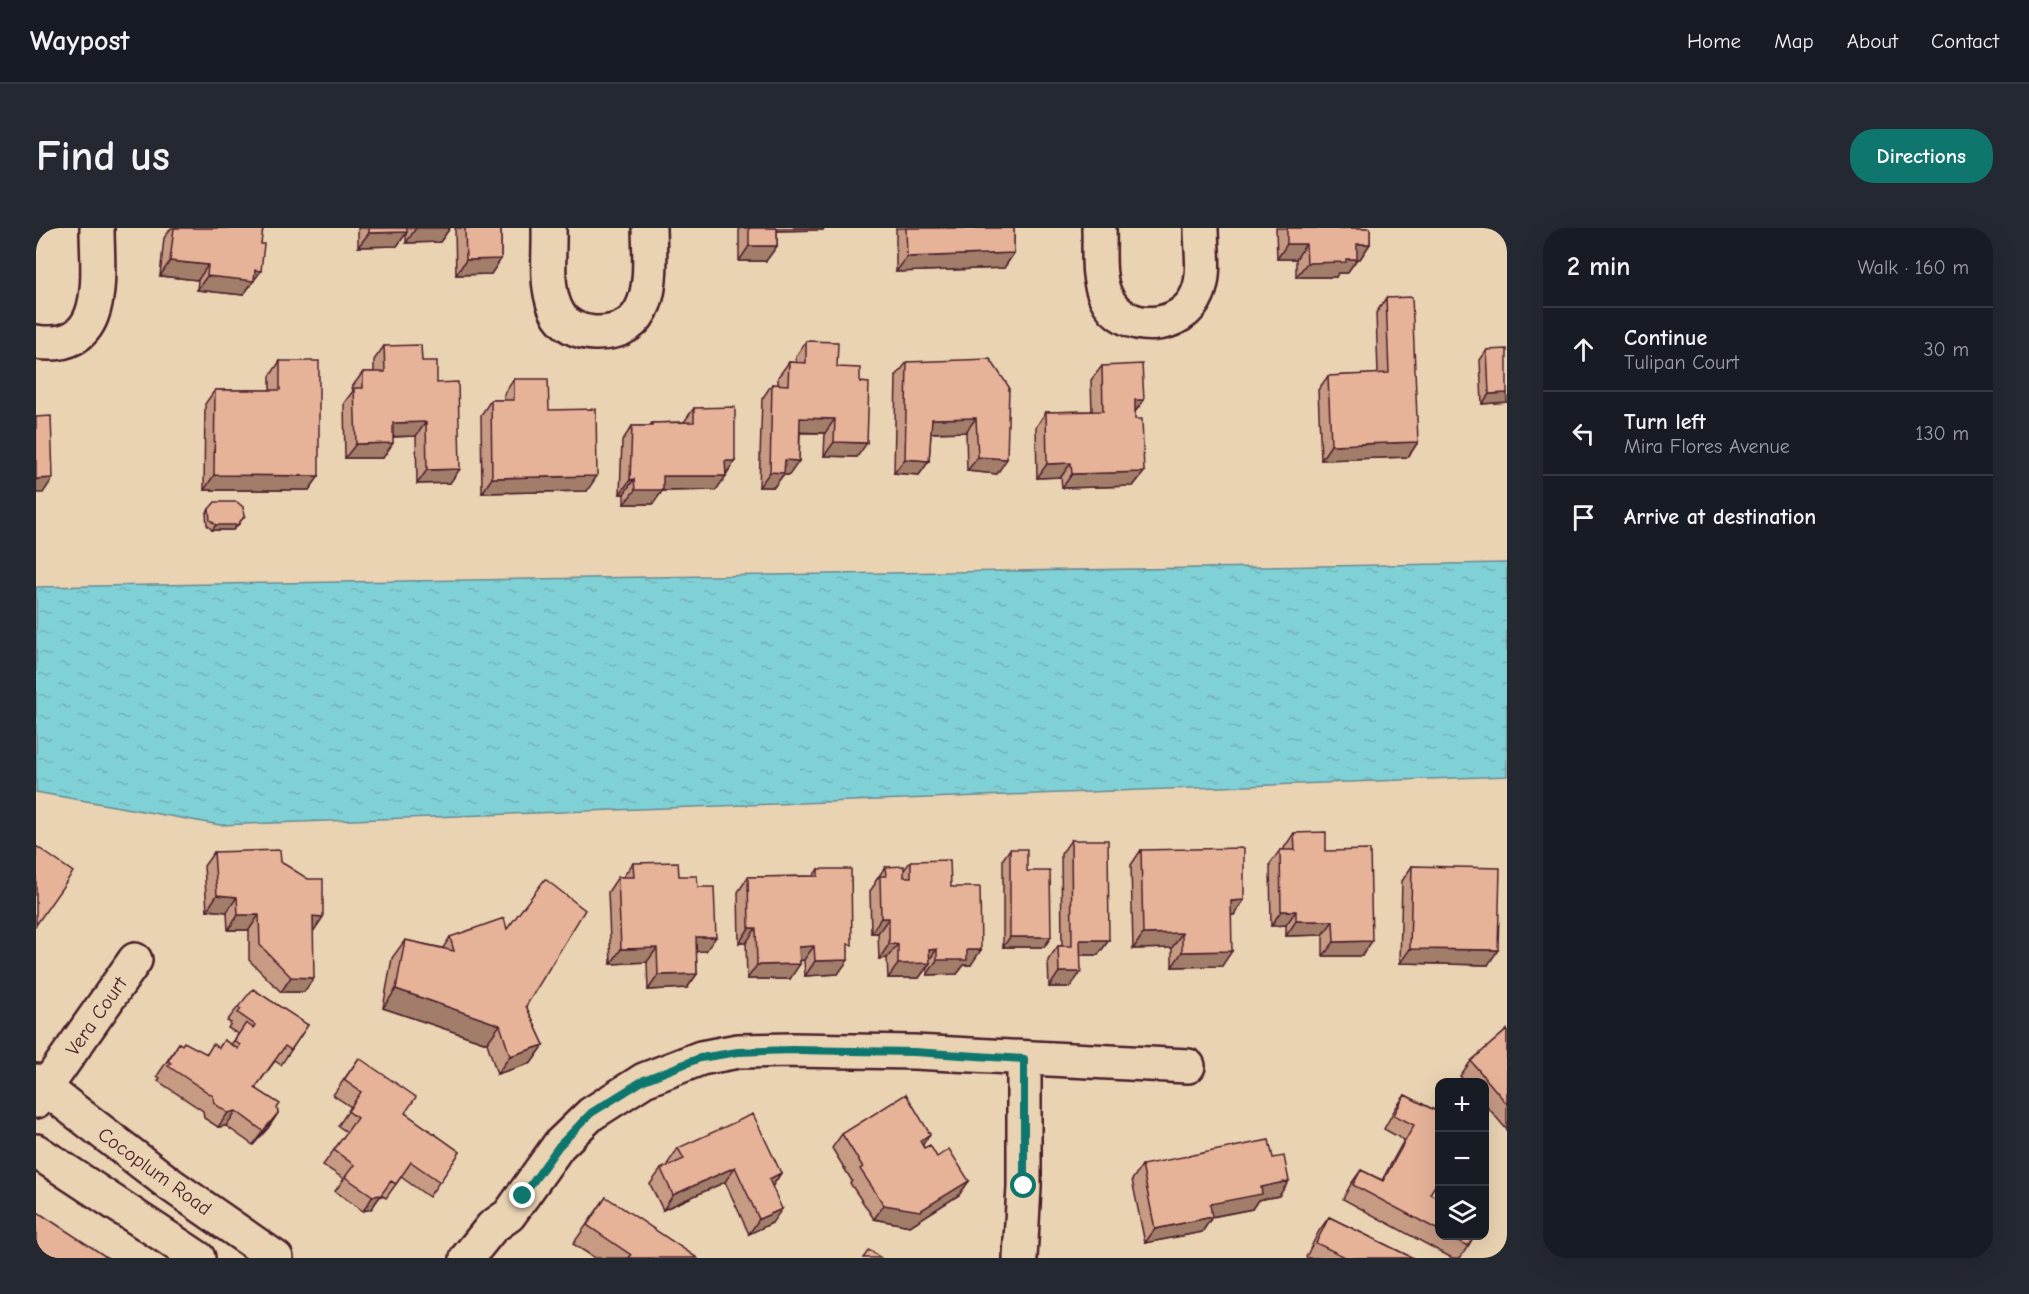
<!DOCTYPE html>
<meta charset="utf-8">
<style>
:root{--surface:#171b24;--page:#242831;--text:#f1f3f6;--muted:#9ea1a6;--line:#363941;--accent:#0f766e}
body{margin:0;font-family:"Comic Neue",sans-serif;background:var(--page);color:var(--text)}
.controls{position:absolute;right:18px;bottom:18px;display:grid;overflow:hidden;border-radius:12px;box-shadow:0 6px 24px #0002}
.controls button{width:54px;height:54px;display:grid;place-items:center;padding:0;border:0;border-bottom:2px solid var(--line);background:var(--surface);color:var(--text);font:30px sans-serif}
.stop{position:absolute;width:18px;height:18px;margin:-14px;border:4px solid #0f766e;border-radius:50%;background:#fff}
.stop.end{background:#0f766e;border-color:#fff;box-shadow:0 2px 6px #0008}
.list{margin:0;padding:0;list-style:none}
h2{display:flex;justify-content:space-between;align-items:center;height:78px;margin:0;padding:0 24px;font-size:26px}
h2 small{font-size:20px;font-weight:400;color:var(--muted)}
.list li{display:grid;grid-template-columns:39px 1fr auto;gap:18px;align-items:center;box-sizing:border-box;height:84px;padding:0 24px;border-top:2px solid var(--line)}
.list b{display:block;font-size:22px;white-space:nowrap}
.list p{margin:0;font-size:20px;white-space:nowrap;color:var(--muted)}
.list em{font-size:20px;font-style:normal;color:var(--muted)}
.icon{flex:none;width:33px;height:33px;fill:none;stroke:currentColor;stroke-width:2;stroke-linecap:round;stroke-linejoin:round}
.map{position:relative;flex:none;width:1471px;height:1030px;overflow:hidden;border-radius:24px}
header{display:flex;align-items:center;gap:36px;box-sizing:border-box;height:84px;padding:0 30px;background:var(--surface);border-bottom:2px solid var(--line)}
header strong{font-size:28px}
nav{display:flex;gap:33px;margin-inline-start:auto;font-size:21px}
.intro{display:flex;align-items:center;justify-content:space-between;box-sizing:border-box;height:144px;padding:0 36px}
h1{margin:0;font-size:42px}
.button{padding:15px 27px;border-radius:24px;background:var(--accent);color:#fff;font-size:21px;font-weight:700}
main{display:flex;gap:36px;padding:0 36px}
aside{flex:1;background:var(--surface);border-radius:24px;box-shadow:0 6px 24px #0002}
.map>svg:first-child{display:block}
.water{fill:url(#water-ripples);stroke:#6a8a92;stroke-width:1.5}
.lines{fill:none;stroke-linecap:round;stroke-linejoin:round}
.minor-casing{stroke:#4a1f2b;stroke-width:38}
.minor{stroke:#e9d3b2;stroke-width:33}
.wall{fill:#c69a83;stroke:#4a1f2b;stroke-width:1.5}
.shaded-wall{fill:#a17d6a;stroke:#4a1f2b;stroke-width:1.5}
.building{fill:#e6b398;stroke:#4a1f2b;stroke-width:1.5}
.route{stroke:#0f766e;stroke-width:8}
.labels{text-anchor:middle;stroke-width:5;stroke-linejoin:round;paint-order:stroke}
.street-label{font-size:20px;fill:#4a1f2b;stroke:#e9d3b2}
</style>
<header>
<strong>Waypost</strong>
<nav><a>Home</a><a>Map</a><a>About</a><a>Contact</a></nav>
</header>
<div class="intro"><h1>Find us</h1><a class="button">Directions</a></div>
<main>
<div class="map">
<svg width="1471" height="1030" viewBox="0 0 1471 1030">
<defs>
<pattern id="water-ripples" width="26" height="14" patternUnits="userSpaceOnUse" patternTransform="scale(1.5)"><rect width="26" height="14" fill="#80d1d6"/><path d="M2 4q2-2 4 0t4 0M15 11q2-2 4 0t4 0" fill="none" stroke="#70b3b8"/></pattern>
</defs>
<rect width="100%" height="100%" fill="#e9d3b2"/>
<filter id="ink" filterUnits="userSpaceOnUse"><feTurbulence type="fractalNoise" baseFrequency=".0167" numOctaves="2"/><feDisplacementMap in="SourceGraphic" scale="12" xChannelSelector="R" yChannelSelector="G"/><feConvolveMatrix kernelMatrix="1 2 1 2 8 2 1 2 1" color-interpolation-filters="sRGB"/></filter>
<g filter="url(#ink)">
<!-- water -->
<path class="water" d="M 1471,335 L 1471,548 L 184,597 L 0,564 L 0,359 Z"/>
<g class="lines">
<defs>
<path id="minor" d="M 513,0 C 514,26 508,64 523,87 C 531,99 544,104 558,105 C 622,107 614,44 613,0
M 1063,0 C 1064,21 1060,49 1070,69 C 1088,107 1147,103 1162,65 C 1170,46 1165,20 1165,0
M 0,114 C 74,125 61,47 61,0
M 0,853 L 135,957 L 240,1030
M 0,873 L 99,732
M 0,923 L 162,1030
M 431,1030 L 456,999 L 473,987 L 523,917 L 555,886 L 608,852 L 665,830 L 702,823 L 756,822 L 878,824 L 1152,838
M 984,1030 L 988,959 L 988,831"/>
</defs>
<!-- minor casing -->
<use href="#minor" class="minor-casing"/>
<!-- minor -->
<use href="#minor" class="minor"/>
</g>
<!-- wall -->
<path class="wall" d="M 135,0 L 227,0 L 215,58 L 214,58 L 207,67 L 161,62 L 162,52 L 124,48 L 128,10 Z
M 322,0 L 414,0 L 404,14 L 370,15 L 370,5 L 361,18 L 322,19 Z
M 419,0 L 465,0 L 465,31 L 455,46 L 420,47 Z
M 703,0 L 788,0 L 787,2 L 741,3 L 741,18 L 730,33 L 703,33 Z
M 860,0 L 978,0 L 978,25 L 968,40 L 860,44 Z
M 1240,0 L 1334,0 L 1334,16 L 1324,31 L 1321,31 L 1311,45 L 1302,45 L 1300,49 L 1260,49 L 1260,31 L 1241,31 Z
M 1350,70 L 1382,214 L 1372,229 L 1285,232 L 1282,162 L 1292,148 L 1342,146 L 1340,85 Z
M 770,113 L 801,139 L 821,229 L 788,228 L 789,205 L 764,205 L 763,233 L 753,247 L 747,247 L 738,259 L 723,259 L 726,171 L 736,156 L 742,157 L 742,149 L 753,134 L 760,135 L 760,128 Z
M 348,118 L 386,133 L 401,155 L 414,255 L 381,256 L 380,208 L 357,209 L 347,230 L 309,230 L 308,175 L 317,163 L 316,159 L 327,144 L 338,144 L 338,132 Z
M 1451,122 L 1471,174 L 1446,176 L 1444,132 Z
M 244,133 L 283,248 L 273,262 L 168,262 L 169,176 L 179,162 L 234,162 L 234,148 Z
M 871,134 L 973,159 L 961,246 L 931,243 L 930,204 L 895,205 L 893,233 L 883,247 L 858,245 L 860,148 Z
M 1066,138 L 1108,172 L 1099,184 L 1099,191 L 1108,244 L 1097,258 L 1026,260 L 1025,249 L 1001,250 L 1000,199 L 1010,184 L 1056,183 L 1055,152 Z
M 478,151 L 513,182 L 551,263 L 446,265 L 445,187 L 455,172 L 468,172 L 468,166 Z
M 658,180 L 699,233 L 680,262 L 626,263 L 617,276 L 588,276 L 588,266 L 584,266 L 586,213 L 596,198 L 613,198 L 616,195 L 648,194 Z
M 173,281 L 204,295 L 197,302 L 176,302 L 171,297 L 170,286 Z
M 1258,605 L 1290,623 L 1326,728 L 1287,728 L 1287,707 L 1250,708 L 1250,697 L 1235,698 L 1234,636 L 1244,622 L 1248,622 L 1248,620 Z
M 1035,612 L 1073,712 L 1062,727 L 1044,727 L 1034,759 L 1013,759 L 1012,732 L 1022,718 L 1026,718 L 1025,626 Z
M 974,621 L 1015,709 L 1008,719 L 967,719 L 967,631 Z
M 1105,622 L 1208,672 L 1198,687 L 1195,687 L 1186,738 L 1136,739 L 1136,720 L 1097,721 L 1095,637 Z
M 178,624 L 245,634 L 277,704 L 268,764 L 245,764 L 213,732 L 213,702 L 192,702 L 191,684 L 171,682 L 168,638 Z
M 875,633 L 915,659 L 935,737 L 928,737 L 921,746 L 891,747 L 891,739 L 883,750 L 852,750 L 851,730 L 843,731 L 842,705 L 835,705 L 834,663 L 839,656 L 839,654 L 849,639 L 868,642 Z
M 597,635 L 643,648 L 662,659 L 670,723 L 660,723 L 661,746 L 651,760 L 612,762 L 611,734 L 575,736 L 572,664 L 582,649 L 587,649 Z
M 1376,638 L 1452,737 L 1364,735 L 1366,653 Z
M 782,641 L 812,723 L 802,746 L 769,748 L 768,732 L 764,733 L 754,751 L 711,751 L 710,715 L 703,715 L 702,664 L 712,649 L 777,648 Z
M 414,709 L 490,778 L 508,817 L 495,835 L 461,846 L 451,815 L 347,780 L 356,730 L 369,712 L 407,720 Z
M 202,779 L 272,797 L 245,837 L 239,833 L 219,860 L 241,880 L 242,885 L 232,900 L 217,917 L 190,898 L 182,899 L 168,890 L 167,883 L 122,853 L 124,850 L 121,848 L 143,815 L 146,817 L 171,826 L 183,820 L 188,812 L 195,817 L 202,806 L 192,800 L 195,795 L 191,793 Z
M 1471,802 L 1471,902 L 1449,876 L 1449,855 L 1430,855 L 1424,848 L 1435,833 Z
M 323,830 L 369,885 L 424,924 L 393,969 L 365,949 L 350,970 L 345,967 L 335,981 L 327,983 L 299,963 L 308,951 L 287,937 L 311,904 L 302,898 L 315,879 L 297,867 Z
M 1369,867 L 1404,885 L 1394,966 L 1404,971 L 1404,1008 L 1438,1008 L 1432,1018 L 1424,1030 L 1416,1030 L 1307,971 L 1315,956 L 1325,942 L 1346,952 L 1368,912 L 1348,901 L 1359,881 Z
M 806,906 L 887,917 L 888,920 L 933,953 L 923,967 L 874,998 L 838,991 L 814,955 L 816,953 L 796,920 Z
M 642,920 L 745,945 L 736,959 L 736,995 L 713,1006 L 689,954 L 627,982 L 614,956 L 625,941 L 633,937 L 632,935 Z
M 1106,937 L 1243,968 L 1222,972 L 1216,981 L 1176,989 L 1166,1004 L 1109,1015 L 1096,952 Z
M 570,969 L 661,1030 L 559,1030 L 537,1016 Z
M 1293,989 L 1377,1030 L 1271,1030 L 1270,1029 L 1283,1003 Z"/>
<!-- shaded-wall -->
<path class="shaded-wall" d="M 380,0 L 414,0 L 404,14 L 370,15 Z
M 732,0 L 788,0 L 787,2 L 730,3 Z
M 371,4 L 361,18 L 322,19 L 333,5 Z
M 1251,16 L 1270,16 L 1260,31 L 1241,31 Z
M 1321,16 L 1334,16 L 1324,31 L 1311,31 Z
M 713,18 L 741,18 L 730,33 L 703,33 Z
M 978,25 L 968,40 L 860,44 L 871,29 Z
M 465,31 L 455,46 L 420,47 L 430,32 Z
M 1310,31 L 1321,31 L 1311,45 L 1302,45 L 1300,49 L 1260,49 L 1271,35 Z
M 134,33 L 172,37 L 162,52 L 124,48 Z
M 219,42 L 225,43 L 207,67 L 161,62 L 171,48 Z
M 1471,165 L 1471,174 L 1446,176 L 1453,166 Z
M 1099,172 L 1108,172 L 1097,186 Z
M 764,190 L 799,191 L 789,205 L 754,204 Z
M 940,190 L 930,204 L 886,205 L 896,191 Z
M 390,194 L 380,208 L 347,209 L 357,195 Z
M 798,214 L 831,215 L 821,229 L 788,228 Z
M 1382,214 L 1372,229 L 1285,232 L 1295,217 Z
M 357,215 L 347,230 L 309,230 L 320,216 Z
M 942,229 L 971,231 L 961,246 L 931,243 Z
M 869,231 L 893,233 L 883,247 L 858,245 Z
M 749,232 L 763,233 L 753,247 L 747,247 L 738,259 L 723,259 L 734,244 Z
M 689,233 L 699,233 L 689,247 Z
M 1035,235 L 1025,249 L 1001,250 L 1011,236 Z
M 424,241 L 414,255 L 381,256 L 391,242 Z
M 1108,244 L 1097,258 L 1026,260 L 1036,246 Z
M 178,247 L 283,248 L 273,262 L 168,262 Z
M 561,248 L 551,263 L 446,265 L 456,250 Z
M 627,248 L 690,248 L 680,262 L 626,263 L 617,276 L 588,276 L 599,262 Z
M 17,250 L 7,265 L 0,265 L 0,251 Z
M 598,251 L 588,266 L 584,266 L 594,252 Z
M 208,289 L 197,302 L 176,302 L 180,297 Z
M 181,667 L 201,669 L 191,684 L 171,682 Z
M 1208,672 L 1198,687 L 1184,687 L 1195,673 Z
M 1245,683 L 1260,683 L 1250,697 L 1235,698 Z
M 202,687 L 223,687 L 213,702 L 192,702 Z
M 277,688 L 287,689 L 277,704 Z
M 845,690 L 853,690 L 842,705 L 835,705 Z
M 1260,693 L 1297,693 L 1287,707 L 1250,708 Z
M 713,700 L 720,700 L 710,715 L 703,715 Z
M 1146,705 L 1136,720 L 1097,721 L 1107,706 Z
M 660,709 L 680,709 L 670,723 L 649,724 Z
M 974,709 L 1015,709 L 1008,719 L 967,719 Z
M 1044,712 L 1073,712 L 1062,727 L 1034,727 Z
M 1336,713 L 1326,728 L 1287,728 L 1298,714 Z
M 853,716 L 862,716 L 851,730 L 843,731 Z
M 778,718 L 768,732 L 753,733 L 763,719 Z
M 621,720 L 611,734 L 575,736 L 585,721 Z
M 901,721 L 891,735 L 894,735 L 883,750 L 852,750 L 862,736 L 893,722 Z
M 1374,721 L 1462,722 L 1452,737 L 1364,735 Z
M 931,722 L 945,722 L 935,737 L 928,737 L 921,746 L 891,747 L 901,732 Z
M 1196,723 L 1186,738 L 1136,739 L 1146,724 Z
M 812,732 L 802,746 L 769,748 L 779,733 Z
M 764,736 L 754,751 L 711,751 L 721,737 Z
M 1023,744 L 1045,744 L 1034,759 L 1013,759 Z
M 661,746 L 651,760 L 612,762 L 622,747 Z
M 255,749 L 278,750 L 268,764 L 245,764 Z
M 360,761 L 464,797 L 451,815 L 347,780 Z
M 508,817 L 495,835 L 461,846 L 474,828 Z
M 200,883 L 190,898 L 182,899 L 192,885 Z
M 242,885 L 232,900 L 217,917 L 227,903 Z
M 894,906 L 884,921 L 884,913 Z
M 699,939 L 689,954 L 627,982 L 637,967 Z
M 745,945 L 735,960 L 733,951 Z
M 933,953 L 923,967 L 874,998 L 838,991 L 848,977 Z
M 1253,953 L 1243,968 L 1222,972 L 1216,981 L 1164,991 L 1174,976 L 1225,959 Z
M 345,967 L 335,981 L 327,983 L 337,968 Z
M 746,981 L 736,995 L 713,1006 L 723,991 Z
M 1176,989 L 1166,1004 L 1109,1015 L 1119,1001 Z"/>
<!-- building -->
<path class="building" d="M 138,0 L 227,0 L 225,16 L 228,16 L 225,43 L 219,42 L 218,53 L 171,48 L 172,37 L 134,33 Z
M 333,0 L 371,0 L 371,4 L 333,5 Z
M 429,0 L 465,0 L 465,31 L 430,32 Z
M 713,0 L 741,0 L 741,18 L 713,18 Z
M 870,0 L 978,0 L 978,25 L 871,29 Z
M 1251,0 L 1334,0 L 1334,16 L 1321,16 L 1321,31 L 1310,31 L 1310,34 L 1271,35 L 1270,16 L 1251,16 Z
M 1376,69 L 1382,214 L 1295,217 L 1292,148 L 1353,145 L 1350,70 Z
M 770,113 L 802,114 L 801,139 L 824,140 L 824,154 L 833,155 L 831,215 L 798,214 L 799,191 L 764,190 L 763,233 L 749,232 L 748,245 L 734,244 L 736,156 L 752,157 L 753,134 L 770,135 Z
M 385,117 L 386,133 L 401,133 L 401,155 L 422,154 L 424,241 L 391,242 L 390,194 L 357,195 L 357,215 L 320,216 L 318,160 L 327,160 L 327,144 L 349,144 L 348,118 Z
M 1471,121 L 1471,165 L 1453,166 L 1451,122 Z
M 954,131 L 973,159 L 971,231 L 942,229 L 940,190 L 896,191 L 893,233 L 869,231 L 871,134 Z
M 244,133 L 283,133 L 283,248 L 178,247 L 179,162 L 244,162 Z
M 1106,136 L 1108,172 L 1099,172 L 1099,191 L 1106,191 L 1108,244 L 1036,246 L 1035,235 L 1011,236 L 1010,184 L 1067,183 L 1066,138 Z
M 478,151 L 512,151 L 513,182 L 560,181 L 561,248 L 456,250 L 455,172 L 478,172 Z
M 699,179 L 699,233 L 689,233 L 690,248 L 627,248 L 627,262 L 599,262 L 598,251 L 594,252 L 596,198 L 616,198 L 616,195 L 658,194 L 658,180 Z
M 15,188 L 17,250 L 0,251 L 0,189 Z
M 179,274 L 201,274 L 207,279 L 208,289 L 201,297 L 180,297 L 174,292 L 173,281 Z
M 1290,604 L 1290,623 L 1334,622 L 1336,713 L 1298,714 L 1297,693 L 1260,693 L 1260,683 L 1245,683 L 1244,622 L 1259,622 L 1258,605 Z
M 1035,612 L 1072,612 L 1073,712 L 1044,712 L 1045,744 L 1023,744 L 1022,718 L 1036,718 Z
M 0,618 L 37,644 L 0,697 Z
M 1208,620 L 1208,672 L 1195,673 L 1196,723 L 1146,724 L 1146,705 L 1107,706 L 1105,622 Z
M 974,621 L 991,621 L 991,643 L 1014,643 L 1015,709 L 974,709 Z
M 244,622 L 245,634 L 272,651 L 287,651 L 287,689 L 277,688 L 278,750 L 255,749 L 224,717 L 223,687 L 202,687 L 201,669 L 181,667 L 178,624 Z
M 914,632 L 915,659 L 944,659 L 945,722 L 931,722 L 931,732 L 901,732 L 901,721 L 893,722 L 894,735 L 862,736 L 862,716 L 853,716 L 853,690 L 845,690 L 844,648 L 850,648 L 849,639 L 868,638 L 868,649 L 875,649 L 875,633 Z
M 642,634 L 643,648 L 661,648 L 662,659 L 678,659 L 680,709 L 660,709 L 661,746 L 622,747 L 621,720 L 585,721 L 582,649 L 598,649 L 597,635 Z
M 1376,638 L 1464,640 L 1462,722 L 1374,721 Z
M 782,641 L 815,641 L 816,717 L 812,716 L 812,732 L 779,733 L 778,718 L 763,719 L 764,736 L 721,737 L 720,700 L 713,700 L 712,649 L 782,648 Z
M 509,651 L 549,682 L 490,778 L 508,817 L 474,828 L 464,797 L 360,761 L 369,712 L 418,723 L 414,709 L 468,690 L 471,701 Z
M 217,761 L 272,797 L 255,822 L 249,818 L 219,860 L 244,876 L 241,880 L 242,885 L 227,903 L 200,883 L 192,885 L 178,875 L 177,868 L 132,838 L 135,835 L 132,833 L 143,815 L 146,817 L 148,814 L 171,826 L 177,816 L 183,820 L 188,812 L 202,821 L 204,817 L 198,813 L 210,795 L 217,800 L 219,797 L 202,785 L 205,781 L 202,779 Z
M 1471,802 L 1471,876 L 1435,833 Z
M 323,830 L 380,869 L 369,885 L 424,924 L 404,954 L 375,934 L 360,956 L 355,953 L 345,967 L 337,968 L 309,949 L 318,937 L 298,922 L 321,890 L 312,883 L 325,864 L 308,852 Z
M 870,866 L 894,906 L 884,913 L 888,920 L 894,917 L 901,929 L 913,921 L 933,953 L 884,983 L 848,977 L 824,941 L 827,939 L 806,906 Z
M 1369,867 L 1404,885 L 1404,949 L 1394,966 L 1404,971 L 1404,1003 L 1317,957 L 1325,942 L 1347,953 L 1378,897 L 1358,887 Z
M 717,886 L 745,945 L 733,951 L 746,981 L 723,991 L 699,939 L 637,967 L 625,941 L 648,931 L 642,920 Z
M 1233,912 L 1237,930 L 1248,928 L 1253,953 L 1225,959 L 1226,966 L 1174,976 L 1176,989 L 1119,1001 L 1106,937 Z
M 570,969 L 661,1030 L 593,1030 L 595,1027 L 551,997 Z
M 0,983 L 72,1030 L 0,1030 Z
M 1293,989 L 1377,1030 L 1311,1030 L 1280,1015 Z
M 1412,1008 L 1438,1008 L 1432,1018 Z
M 833,1022 L 845,1030 L 827,1030 Z"/>
</g>
<g class="lines" filter="url(#ink)">
<!-- route -->
<path class="route" d="M 487,968 L 523,918 L 555,885 L 608,852 L 664,830 L 702,824 L 756,822 L 878,824 L 988,831 L 988,958"/>
</g>
<g class="labels">
<!-- street labels -->
<g class="street-label">
<text transform="translate(60 788) rotate(-55)" y="7">Vera Court</text>
<text transform="translate(119 943) rotate(36)" y="7">Cocoplum Road</text>
</g>
</g>
</svg>
<div class="controls">
<button>+</button>
<button>−</button>
<button><svg class="icon" aria-label="layers" viewBox="0 0 24 24"><path d="M12 4l9 5-9 5-9-5zM3 14l9 5 9-5"/></svg></button>
</div>
<div class="stop" style="left:988px;top:958px"></div>
<div class="stop end" style="left:487px;top:968px"></div>
</div>
<aside>
<h2>2 min<small>Walk · 160 m</small></h2>
<ul class="list">
<li><svg class="icon" aria-label="ahead" viewBox="0 0 24 24"><path d="M12 20V5M6 11l6-6 6 6"/></svg><div><b>Continue</b><p>Tulipan Court</p></div><em>30 m</em></li>
<li><svg class="icon" aria-label="left" viewBox="0 0 24 24"><path d="M17 20v-9H6M10 6l-5 5 5 5"/></svg><div><b>Turn left</b><p>Mira Flores Avenue</p></div><em>130 m</em></li>
<li><svg class="icon" aria-label="arrive" viewBox="0 0 24 24"><path d="M6 21V4h12l-3 4 3 4H6"/></svg><div><b>Arrive at destination</b></div></li>
</ul>
</aside>
</main>
